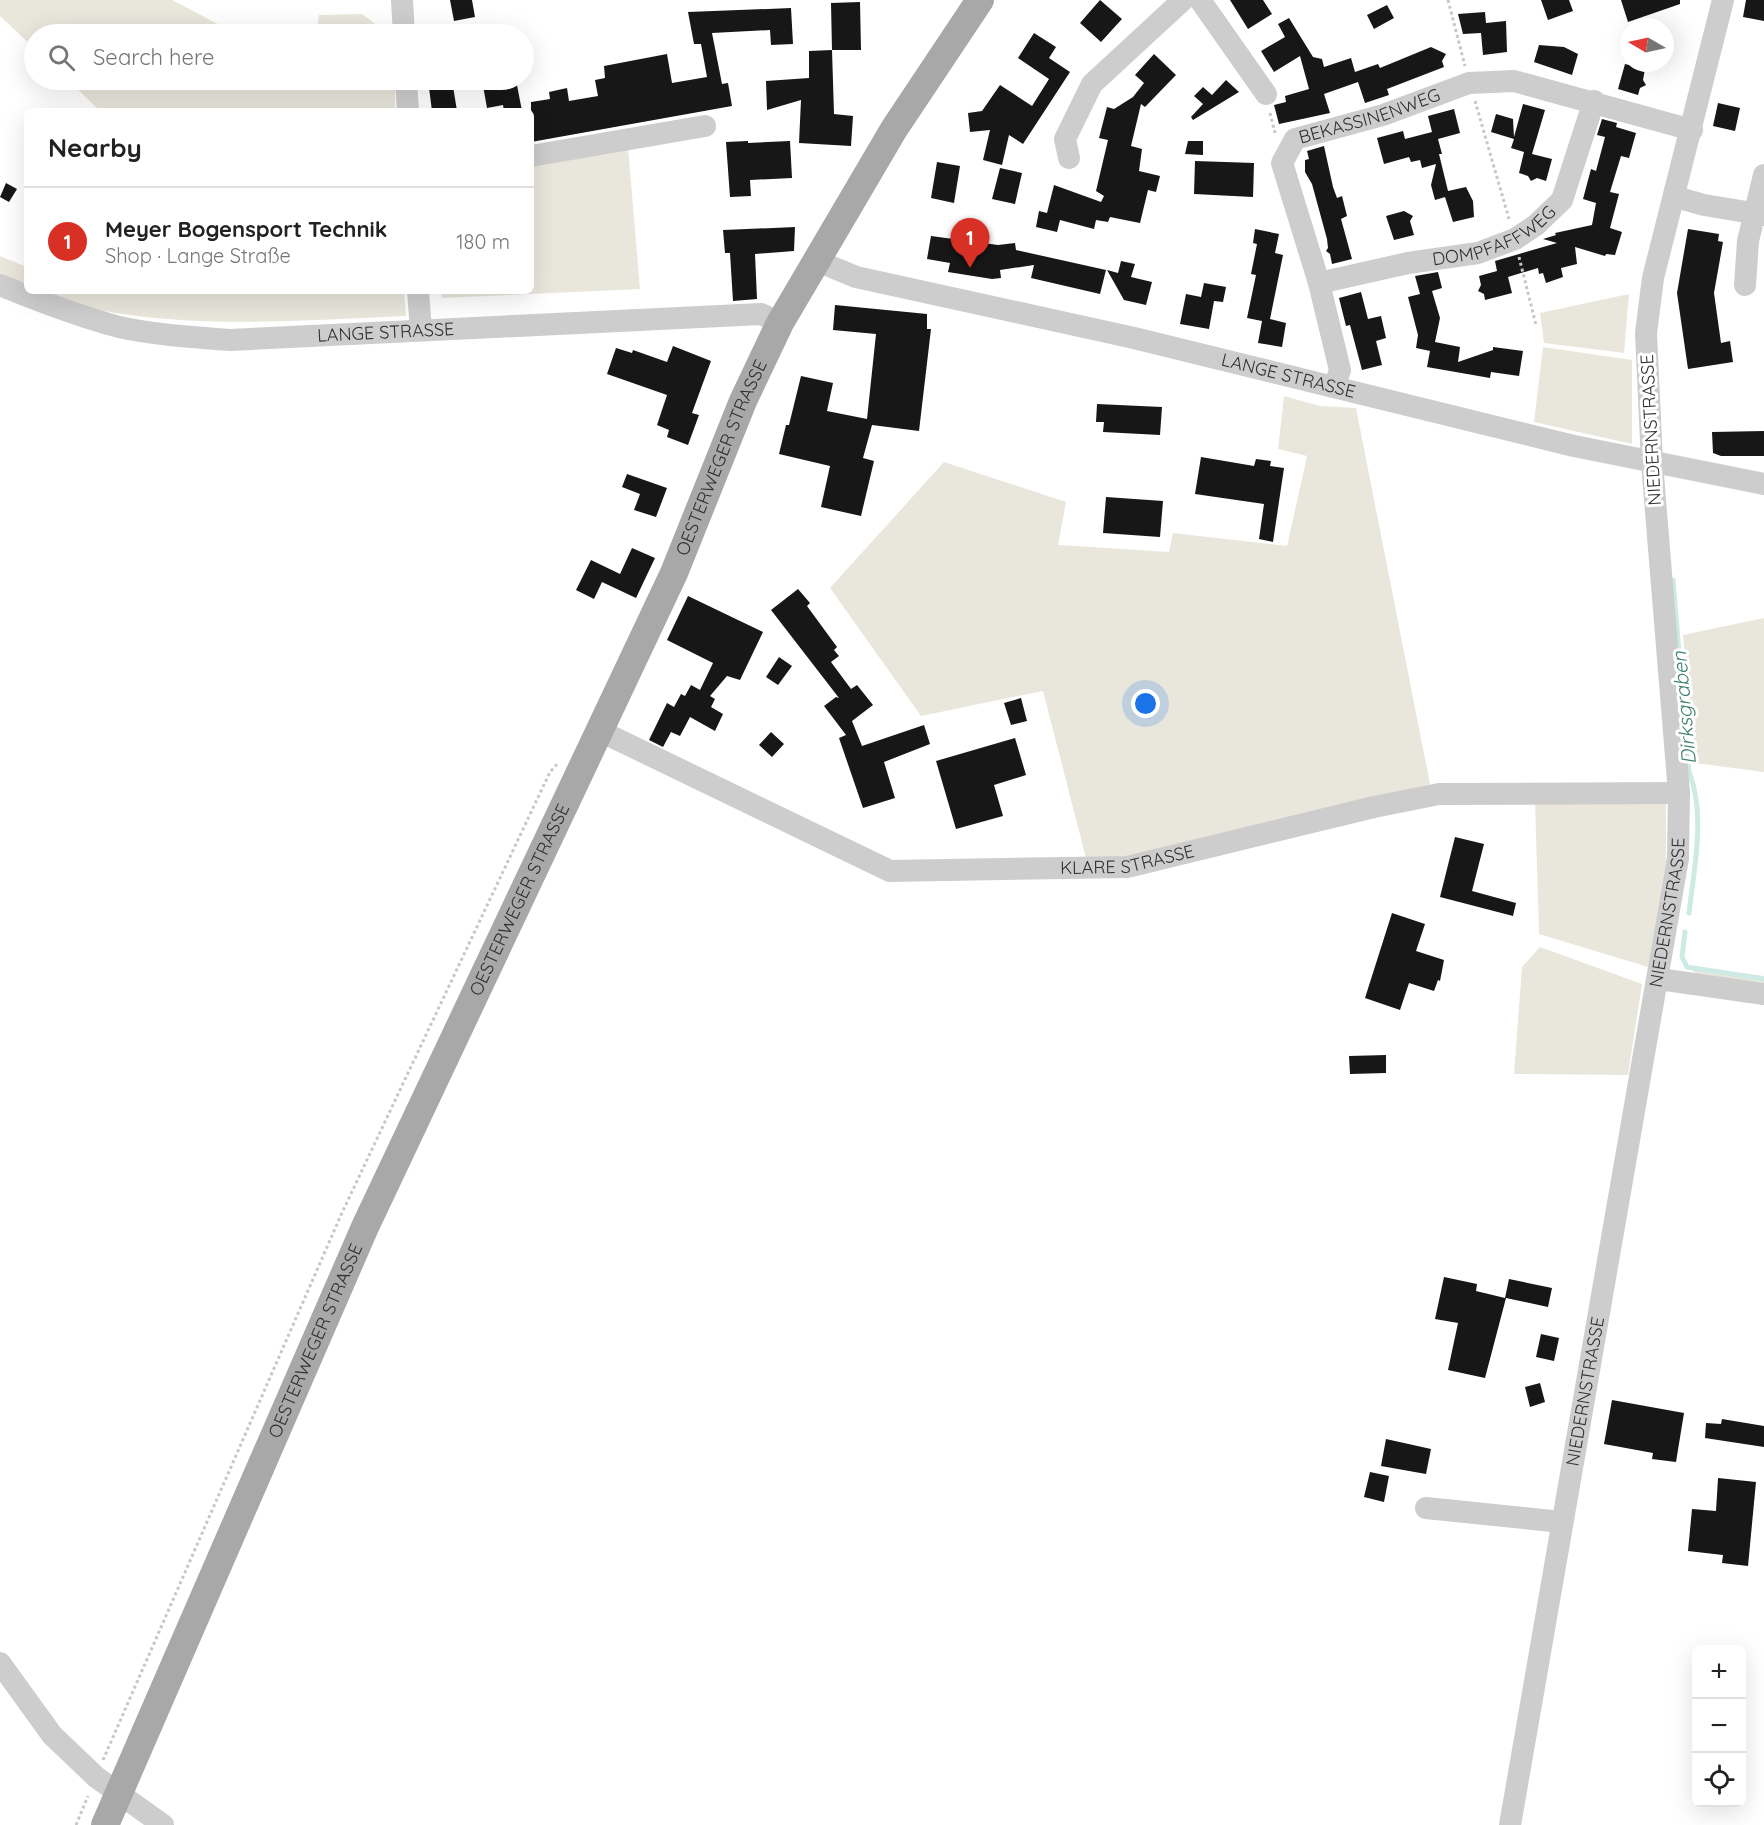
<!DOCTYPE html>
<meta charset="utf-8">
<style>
:root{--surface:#fff;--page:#f2f2f2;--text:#222;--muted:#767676;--line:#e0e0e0;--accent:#d93025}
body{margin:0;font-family:Quicksand,sans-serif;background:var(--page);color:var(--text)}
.controls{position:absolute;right:18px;bottom:18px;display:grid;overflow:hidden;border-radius:9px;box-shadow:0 6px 24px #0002}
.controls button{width:54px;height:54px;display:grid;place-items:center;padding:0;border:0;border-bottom:2px solid var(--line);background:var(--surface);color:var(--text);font:30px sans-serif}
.compass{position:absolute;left:1620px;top:18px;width:54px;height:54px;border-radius:50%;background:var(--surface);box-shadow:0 6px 24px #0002;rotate:279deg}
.you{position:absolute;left:1146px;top:704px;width:21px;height:21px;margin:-15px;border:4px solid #fff;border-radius:50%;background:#1a73e8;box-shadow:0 0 0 9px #1a73e833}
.badge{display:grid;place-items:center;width:39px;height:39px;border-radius:50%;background:var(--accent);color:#fff;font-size:20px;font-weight:700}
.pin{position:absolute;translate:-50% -50px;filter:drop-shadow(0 2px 3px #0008)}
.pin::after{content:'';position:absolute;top:32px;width:21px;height:18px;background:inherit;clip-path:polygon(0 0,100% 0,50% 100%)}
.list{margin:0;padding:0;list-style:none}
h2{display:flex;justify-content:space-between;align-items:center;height:78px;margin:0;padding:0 24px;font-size:26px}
h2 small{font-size:20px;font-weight:400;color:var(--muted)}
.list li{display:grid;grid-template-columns:39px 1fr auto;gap:18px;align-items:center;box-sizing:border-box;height:108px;padding:0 24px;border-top:2px solid var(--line)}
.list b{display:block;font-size:22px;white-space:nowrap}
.list p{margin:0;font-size:20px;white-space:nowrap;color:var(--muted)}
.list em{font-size:20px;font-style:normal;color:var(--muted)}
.icon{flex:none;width:33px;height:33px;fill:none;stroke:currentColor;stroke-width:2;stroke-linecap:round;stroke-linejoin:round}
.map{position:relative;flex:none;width:1764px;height:1825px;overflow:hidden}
.search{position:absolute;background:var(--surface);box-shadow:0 6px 24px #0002;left:24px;top:24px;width:510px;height:66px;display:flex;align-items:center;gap:15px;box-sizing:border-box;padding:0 21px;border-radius:33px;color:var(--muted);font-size:22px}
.panel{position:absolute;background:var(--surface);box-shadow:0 6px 24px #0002;left:24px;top:108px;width:510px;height:186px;border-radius:9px}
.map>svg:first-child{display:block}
.green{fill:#e9e7dc}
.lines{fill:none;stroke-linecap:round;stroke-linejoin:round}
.stream{stroke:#cdeae4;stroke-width:5}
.building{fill:#171717}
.path{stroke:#c7c7c7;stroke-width:3;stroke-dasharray:3 3;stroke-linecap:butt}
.minor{stroke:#cdcdcd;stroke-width:22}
.major{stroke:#a8a8a8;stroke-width:28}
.labels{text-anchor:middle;stroke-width:6;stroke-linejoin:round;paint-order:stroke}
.street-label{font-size:18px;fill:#303030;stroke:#fff}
.water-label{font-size:20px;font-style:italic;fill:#3e8171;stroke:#fff}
</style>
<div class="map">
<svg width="1764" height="1825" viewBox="0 0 1764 1825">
<rect width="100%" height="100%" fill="#fff"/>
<!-- green -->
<path class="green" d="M 0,0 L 172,0 L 237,34 L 34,34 L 34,48 L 0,16 Z
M 362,14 L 389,34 L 316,34 L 319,15 Z
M 68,80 L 395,80 L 395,111 L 100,111 Z
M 628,147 L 640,289 L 442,298 L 441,291 L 531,291 L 531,164 Z
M 0,256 L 27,267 L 27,290 L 0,279 Z
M 29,291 L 404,291 L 406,316 C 280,321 150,334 29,291 Z
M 1629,294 L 1624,353 L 1544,343 L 1540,313 Z
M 1543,347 L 1632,360 L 1632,444 L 1534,422 Z
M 1284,396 L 1320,406 L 1356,408 L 1430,784 L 1280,826 L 1126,861 L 1087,862 L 1043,691 L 921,716 L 830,588 L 944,462 L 1066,502 L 1058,545 L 1169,552 L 1173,533 L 1287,546 L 1307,456 L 1278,449 Z
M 1764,618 L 1764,772 L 1695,763 L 1683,635 Z
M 1535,800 L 1666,803 L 1666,862 L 1648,967 L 1539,934 Z
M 1540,947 L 1642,984 L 1628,1075 L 1514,1074 L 1522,967 Z
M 1685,965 L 1764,976 L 1764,986 L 1701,977 Z"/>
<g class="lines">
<!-- stream -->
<path class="stream" d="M 1673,580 L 1689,772 C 1706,814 1694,869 1689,913
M 1685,932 L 1682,957 L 1687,967 L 1764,979"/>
</g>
<!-- building -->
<path class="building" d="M 450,0 L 472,0 L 475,17 L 454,21 Z
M 1100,0 L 1122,19 L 1101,42 L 1080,23 Z
M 1230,0 L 1263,0 L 1272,14 L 1248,29 Z
M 1541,0 L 1569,0 L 1573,11 L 1548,20 Z
M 1621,0 L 1680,0 L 1680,4 L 1628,22 Z
M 1746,0 L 1764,0 L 1764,21 L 1743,17 Z
M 860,2 L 861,50 L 832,50 L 831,3 Z
M 1387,5 L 1394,18 L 1374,29 L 1367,15 Z
M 791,8 L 793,44 L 771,45 L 770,30 L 712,33 L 722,84 L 728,83 L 732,106 L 531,142 L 531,102 L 550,99 L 549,92 L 567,88 L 569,101 L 598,96 L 595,80 L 605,78 L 604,66 L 667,54 L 672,83 L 707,77 L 701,44 L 694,44 L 688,12 Z
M 1485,12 L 1486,23 L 1506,21 L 1507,52 L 1483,55 L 1481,33 L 1463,34 L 1458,14 Z
M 1289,18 L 1313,57 L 1322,59 L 1324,67 L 1351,58 L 1355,72 L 1378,64 L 1380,68 L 1431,47 L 1446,54 L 1442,61 L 1444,67 L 1387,89 L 1389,95 L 1365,103 L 1358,82 L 1324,94 L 1330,113 L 1279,124 L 1274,105 L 1286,102 L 1285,96 L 1309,89 L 1300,56 L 1274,72 L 1261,51 L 1285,37 L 1278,24 Z
M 1034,33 L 1056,47 L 1049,58 L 1070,72 L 1023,144 L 1009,135 L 1002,165 L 983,160 L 990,130 L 970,132 L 968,113 L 982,111 L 1000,85 L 1032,106 L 1049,79 L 1018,58 Z
M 1539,45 L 1564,47 L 1578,54 L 1572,75 L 1534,62 Z
M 832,50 L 834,114 L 853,116 L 851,146 L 799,143 L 801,100 L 767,110 L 766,81 L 809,78 L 809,51 Z
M 1154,54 L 1176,75 L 1145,107 L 1141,104 L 1131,146 L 1142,149 L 1139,171 L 1160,176 L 1156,192 L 1148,190 L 1140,223 L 1110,217 L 1108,222 L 1096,220 L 1094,229 L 1060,220 L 1057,232 L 1036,227 L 1039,211 L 1047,213 L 1054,185 L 1101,202 L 1104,196 L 1096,191 L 1108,140 L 1099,138 L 1107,107 L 1114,109 L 1133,97 L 1144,83 L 1135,75 Z
M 1625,64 L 1645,69 L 1643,80 L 1646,85 L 1640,88 L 1638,95 L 1618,89 Z
M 428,80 L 452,80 L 457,111 L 432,111 Z
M 482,80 L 516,80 L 522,111 L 504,111 L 503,105 L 487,108 Z
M 1226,80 L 1239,92 L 1193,120 L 1191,117 L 1203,104 L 1194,96 L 1203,87 L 1212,95 Z
M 1718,103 L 1740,108 L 1735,131 L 1713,126 Z
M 1523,104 L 1545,110 L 1532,154 L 1552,159 L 1546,181 L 1537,178 L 1531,181 L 1528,176 L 1519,173 L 1524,152 L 1511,148 L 1514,139 L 1491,132 L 1496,114 L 1513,119 L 1514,137 Z
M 1454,109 L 1460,133 L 1438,139 L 1442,154 L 1439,154 L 1448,191 L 1466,187 L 1473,201 L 1474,217 L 1453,222 L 1445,197 L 1435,200 L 1431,185 L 1436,164 L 1422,168 L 1420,160 L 1411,162 L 1409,157 L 1384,164 L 1377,138 L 1403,131 L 1405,139 L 1432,132 L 1428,116 Z
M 1602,119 L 1617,123 L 1616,127 L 1636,133 L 1629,158 L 1621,156 L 1610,192 L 1619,194 L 1610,228 L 1622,232 L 1615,255 L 1606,254 L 1605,256 L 1575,247 L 1577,264 L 1561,268 L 1563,277 L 1546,283 L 1543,273 L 1539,274 L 1538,268 L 1508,277 L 1512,293 L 1485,300 L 1484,294 L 1478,291 L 1481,285 L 1479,276 L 1497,271 L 1495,261 L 1557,243 L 1543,239 L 1556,235 L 1555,233 L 1592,225 L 1596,203 L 1583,199 L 1591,169 L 1596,171 L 1605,137 L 1597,135 Z
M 748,141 L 748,143 L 790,141 L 792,178 L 750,180 L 751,196 L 730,197 L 726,142 Z
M 1188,141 L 1203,141 L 1203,155 L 1185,154 Z
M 1324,146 L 1333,187 L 1337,198 L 1342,196 L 1347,216 L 1341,219 L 1352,259 L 1332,264 L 1330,254 L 1326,251 L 1328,248 L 1327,239 L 1312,184 L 1305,172 L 1305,160 L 1309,159 L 1307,151 Z
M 1195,161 L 1254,163 L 1253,197 L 1194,194 Z
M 937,162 L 960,166 L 954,203 L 931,198 Z
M 1000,168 L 1022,173 L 1015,204 L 992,199 Z
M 6,183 L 17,189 L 9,202 L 0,197 Z
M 1404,211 L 1413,216 L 1410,221 L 1414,235 L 1394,240 L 1386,216 Z
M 795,227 L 794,251 L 755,254 L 757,299 L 733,301 L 730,253 L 725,253 L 723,230 Z
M 1255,229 L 1279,234 L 1275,253 L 1283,255 L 1270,319 L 1286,323 L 1282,347 L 1258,343 L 1262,321 L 1247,318 L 1256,275 L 1251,274 L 1257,244 L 1253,243 Z
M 1688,229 L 1719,234 L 1718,241 L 1723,242 L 1714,293 L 1721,343 L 1730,341 L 1733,362 L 1688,369 L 1677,293 Z
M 931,236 L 998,245 L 1015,243 L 1016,250 L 1106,270 L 1100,294 L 1031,278 L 1034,265 L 1000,270 L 1001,278 L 992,279 L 948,272 L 950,263 L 927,259 Z
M 1121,261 L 1135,264 L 1131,277 L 1152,282 L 1146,305 L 1124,300 L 1107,270 L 1118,273 Z
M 1438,272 L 1442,288 L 1432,291 L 1440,318 L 1435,342 L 1460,347 L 1458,362 L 1493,350 L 1493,347 L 1523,351 L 1519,376 L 1491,372 L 1490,378 L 1427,367 L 1430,351 L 1416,348 L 1418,335 L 1408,297 L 1420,294 L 1415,276 Z
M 1204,283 L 1226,287 L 1223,302 L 1214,301 L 1209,329 L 1180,324 L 1186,294 L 1201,297 Z
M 1361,292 L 1368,319 L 1381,316 L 1386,338 L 1376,341 L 1382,365 L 1362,370 L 1350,325 L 1346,326 L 1339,298 Z
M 835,305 L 927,314 L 927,329 L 931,329 L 919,431 L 872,425 L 863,458 L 874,461 L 861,516 L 821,507 L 830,466 L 779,454 L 786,425 L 789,425 L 801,376 L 833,383 L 827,411 L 867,419 L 876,334 L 833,330 Z
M 673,346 L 711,361 L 692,413 L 699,415 L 688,445 L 667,437 L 669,430 L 657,425 L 667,395 L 607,374 L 616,348 L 632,353 L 633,350 L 667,362 Z
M 1097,404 L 1162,407 L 1160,435 L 1103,432 L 1104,422 L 1096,422 Z
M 1764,431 L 1764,456 L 1721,456 L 1713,453 L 1712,432 Z
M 1201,457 L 1254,466 L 1256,459 L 1271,461 L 1270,466 L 1284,468 L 1273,542 L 1259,539 L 1264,504 L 1195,494 Z
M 627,474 L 667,488 L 656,517 L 634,510 L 640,494 L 622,487 Z
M 1106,497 L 1163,501 L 1160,537 L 1103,533 Z
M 632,548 L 655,558 L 636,598 L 602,582 L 594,599 L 576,590 L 591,560 L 620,574 Z
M 798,589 L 810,603 L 807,606 L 837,647 L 834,650 L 839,656 L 831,662 L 851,689 L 857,685 L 873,705 L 852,721 L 862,746 L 924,725 L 930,744 L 884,762 L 895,798 L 863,808 L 839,738 L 846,735 L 824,706 L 836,697 L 839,698 L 771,610 Z
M 688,596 L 763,632 L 740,680 L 727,676 L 710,696 L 715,699 L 711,707 L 723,714 L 715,731 L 690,717 L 680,736 L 671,732 L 663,747 L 649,740 L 667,703 L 674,707 L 681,694 L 685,696 L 691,685 L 700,690 L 713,663 L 667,640 Z
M 779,657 L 792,666 L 778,685 L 766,677 Z
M 1021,698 L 1027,721 L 1011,725 L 1004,703 Z
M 771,732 L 784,744 L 772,757 L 759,745 Z
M 1015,738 L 1026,775 L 994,785 L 1003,816 L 956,829 L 936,761 Z
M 1455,837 L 1484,844 L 1472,891 L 1516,903 L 1513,916 L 1440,897 Z
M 1392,913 L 1425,924 L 1416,951 L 1444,960 L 1440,981 L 1438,980 L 1434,991 L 1409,983 L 1400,1010 L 1365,998 Z
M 1386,1055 L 1386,1073 L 1350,1074 L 1349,1056 Z
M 1444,1277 L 1477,1284 L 1476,1291 L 1505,1298 L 1509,1279 L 1552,1288 L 1548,1307 L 1506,1298 L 1485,1378 L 1448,1370 L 1458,1323 L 1435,1319 Z
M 1541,1334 L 1559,1338 L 1554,1361 L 1536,1357 Z
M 1540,1383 L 1545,1402 L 1530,1407 L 1525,1387 Z
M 1612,1400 L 1684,1413 L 1676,1462 L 1652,1459 L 1653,1453 L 1604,1444 Z
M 1722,1419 L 1764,1426 L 1764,1447 L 1705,1438 L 1706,1423 L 1721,1424 Z
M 1386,1439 L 1431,1449 L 1426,1474 L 1381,1466 Z
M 1370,1472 L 1389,1476 L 1384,1502 L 1364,1497 Z
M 1718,1478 L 1756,1482 L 1748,1566 L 1722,1563 L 1723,1555 L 1688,1551 L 1692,1509 L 1716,1511 Z"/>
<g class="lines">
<!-- path -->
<path class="path" d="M 1448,0 L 1465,66
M 1475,101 L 1509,219
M 1270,113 L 1275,133
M 1519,257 L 1536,325
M 103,1760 L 341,1215 L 550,772 L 557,764
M 76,1825 L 88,1796"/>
<!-- minor -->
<g class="minor">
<path d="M 402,0 L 404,34"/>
<path d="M 1200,0 L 1266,94"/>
<path d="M 406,80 L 408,111"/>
<path d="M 531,156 L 705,126"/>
<path d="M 1069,158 L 1065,139 L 1092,84 L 1183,0"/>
<path d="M 1676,197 L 1704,205 L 1764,215"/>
<path id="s1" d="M 815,260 L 856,277 L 1134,338 L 1574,446 L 1764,484"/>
<path id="s2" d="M 1319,283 L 1408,263 L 1478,253 L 1515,239 L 1536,225 L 1562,200 L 1594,101"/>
<path id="s3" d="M 0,285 C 39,301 78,316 119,327 C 155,335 193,337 230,340 L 761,314 L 780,323"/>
<path d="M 1745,285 L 1748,241 L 1764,175"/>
<path d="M 418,291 L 421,330"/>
<path id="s4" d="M 1335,385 L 1340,370 L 1319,283 L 1282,163 L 1295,139 L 1383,115 L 1469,83 L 1514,81 L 1692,130"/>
<path id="s5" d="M 600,731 L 890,871 L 1127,867 L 1374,807 L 1439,794 L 1679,793"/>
<path d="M 1659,979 L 1764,994"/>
<path d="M 1426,1508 L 1562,1522"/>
<path d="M 0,1663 L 52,1735 L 96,1777 L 163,1825"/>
<path id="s6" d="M 1510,1825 L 1678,858 L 1679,793 L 1652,463 L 1646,333 L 1653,278 L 1723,0"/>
</g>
<!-- major -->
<path class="major" id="s7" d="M 105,1825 L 365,1227 L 674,573 L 743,401 L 780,323 L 894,129 L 980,0"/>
</g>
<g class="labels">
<!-- street labels -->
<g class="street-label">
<text dy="6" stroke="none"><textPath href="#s4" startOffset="336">BEKASSINENWEG</textPath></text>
<text dy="6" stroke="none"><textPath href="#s2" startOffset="183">DOMPFAFFWEG</textPath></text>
<text dy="6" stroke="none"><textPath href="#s3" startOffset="394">LANGE STRASSE</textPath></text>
<text dy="6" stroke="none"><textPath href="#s1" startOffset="488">LANGE STRASSE</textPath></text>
<text transform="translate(1651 430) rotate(-93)" y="6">NIEDERNSTRASSE</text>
<text dy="6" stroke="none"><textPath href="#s7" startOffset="1500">OESTERWEGER STRASSE</textPath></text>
<text dy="6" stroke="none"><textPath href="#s5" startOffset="560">KLARE STRASSE</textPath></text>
<text dy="6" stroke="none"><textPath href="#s7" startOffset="1014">OESTERWEGER STRASSE</textPath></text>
<text dy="6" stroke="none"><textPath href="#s6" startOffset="926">NIEDERNSTRASSE</textPath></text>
<text dy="6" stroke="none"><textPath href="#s7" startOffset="528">OESTERWEGER STRASSE</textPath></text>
<text dy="6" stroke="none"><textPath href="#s6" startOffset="440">NIEDERNSTRASSE</textPath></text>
</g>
<!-- water labels -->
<g class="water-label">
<text transform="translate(1684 708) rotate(-95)" y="7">Dirksgraben</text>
</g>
</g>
</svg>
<div class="controls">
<button>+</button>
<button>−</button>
<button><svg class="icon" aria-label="locate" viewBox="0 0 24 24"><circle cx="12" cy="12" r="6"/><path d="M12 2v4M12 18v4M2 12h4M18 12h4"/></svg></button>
</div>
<svg class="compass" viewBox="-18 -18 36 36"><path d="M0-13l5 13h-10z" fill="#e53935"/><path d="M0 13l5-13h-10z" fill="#767676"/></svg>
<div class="you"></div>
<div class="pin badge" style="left:970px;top:268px">1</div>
<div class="search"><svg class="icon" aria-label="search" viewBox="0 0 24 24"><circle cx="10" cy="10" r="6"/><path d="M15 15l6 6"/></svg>Search here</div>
<section class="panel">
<h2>Nearby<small></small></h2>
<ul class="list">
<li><span class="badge">1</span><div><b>Meyer Bogensport Technik</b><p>Shop · Lange Straße</p></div><em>180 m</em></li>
</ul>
</section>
</div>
